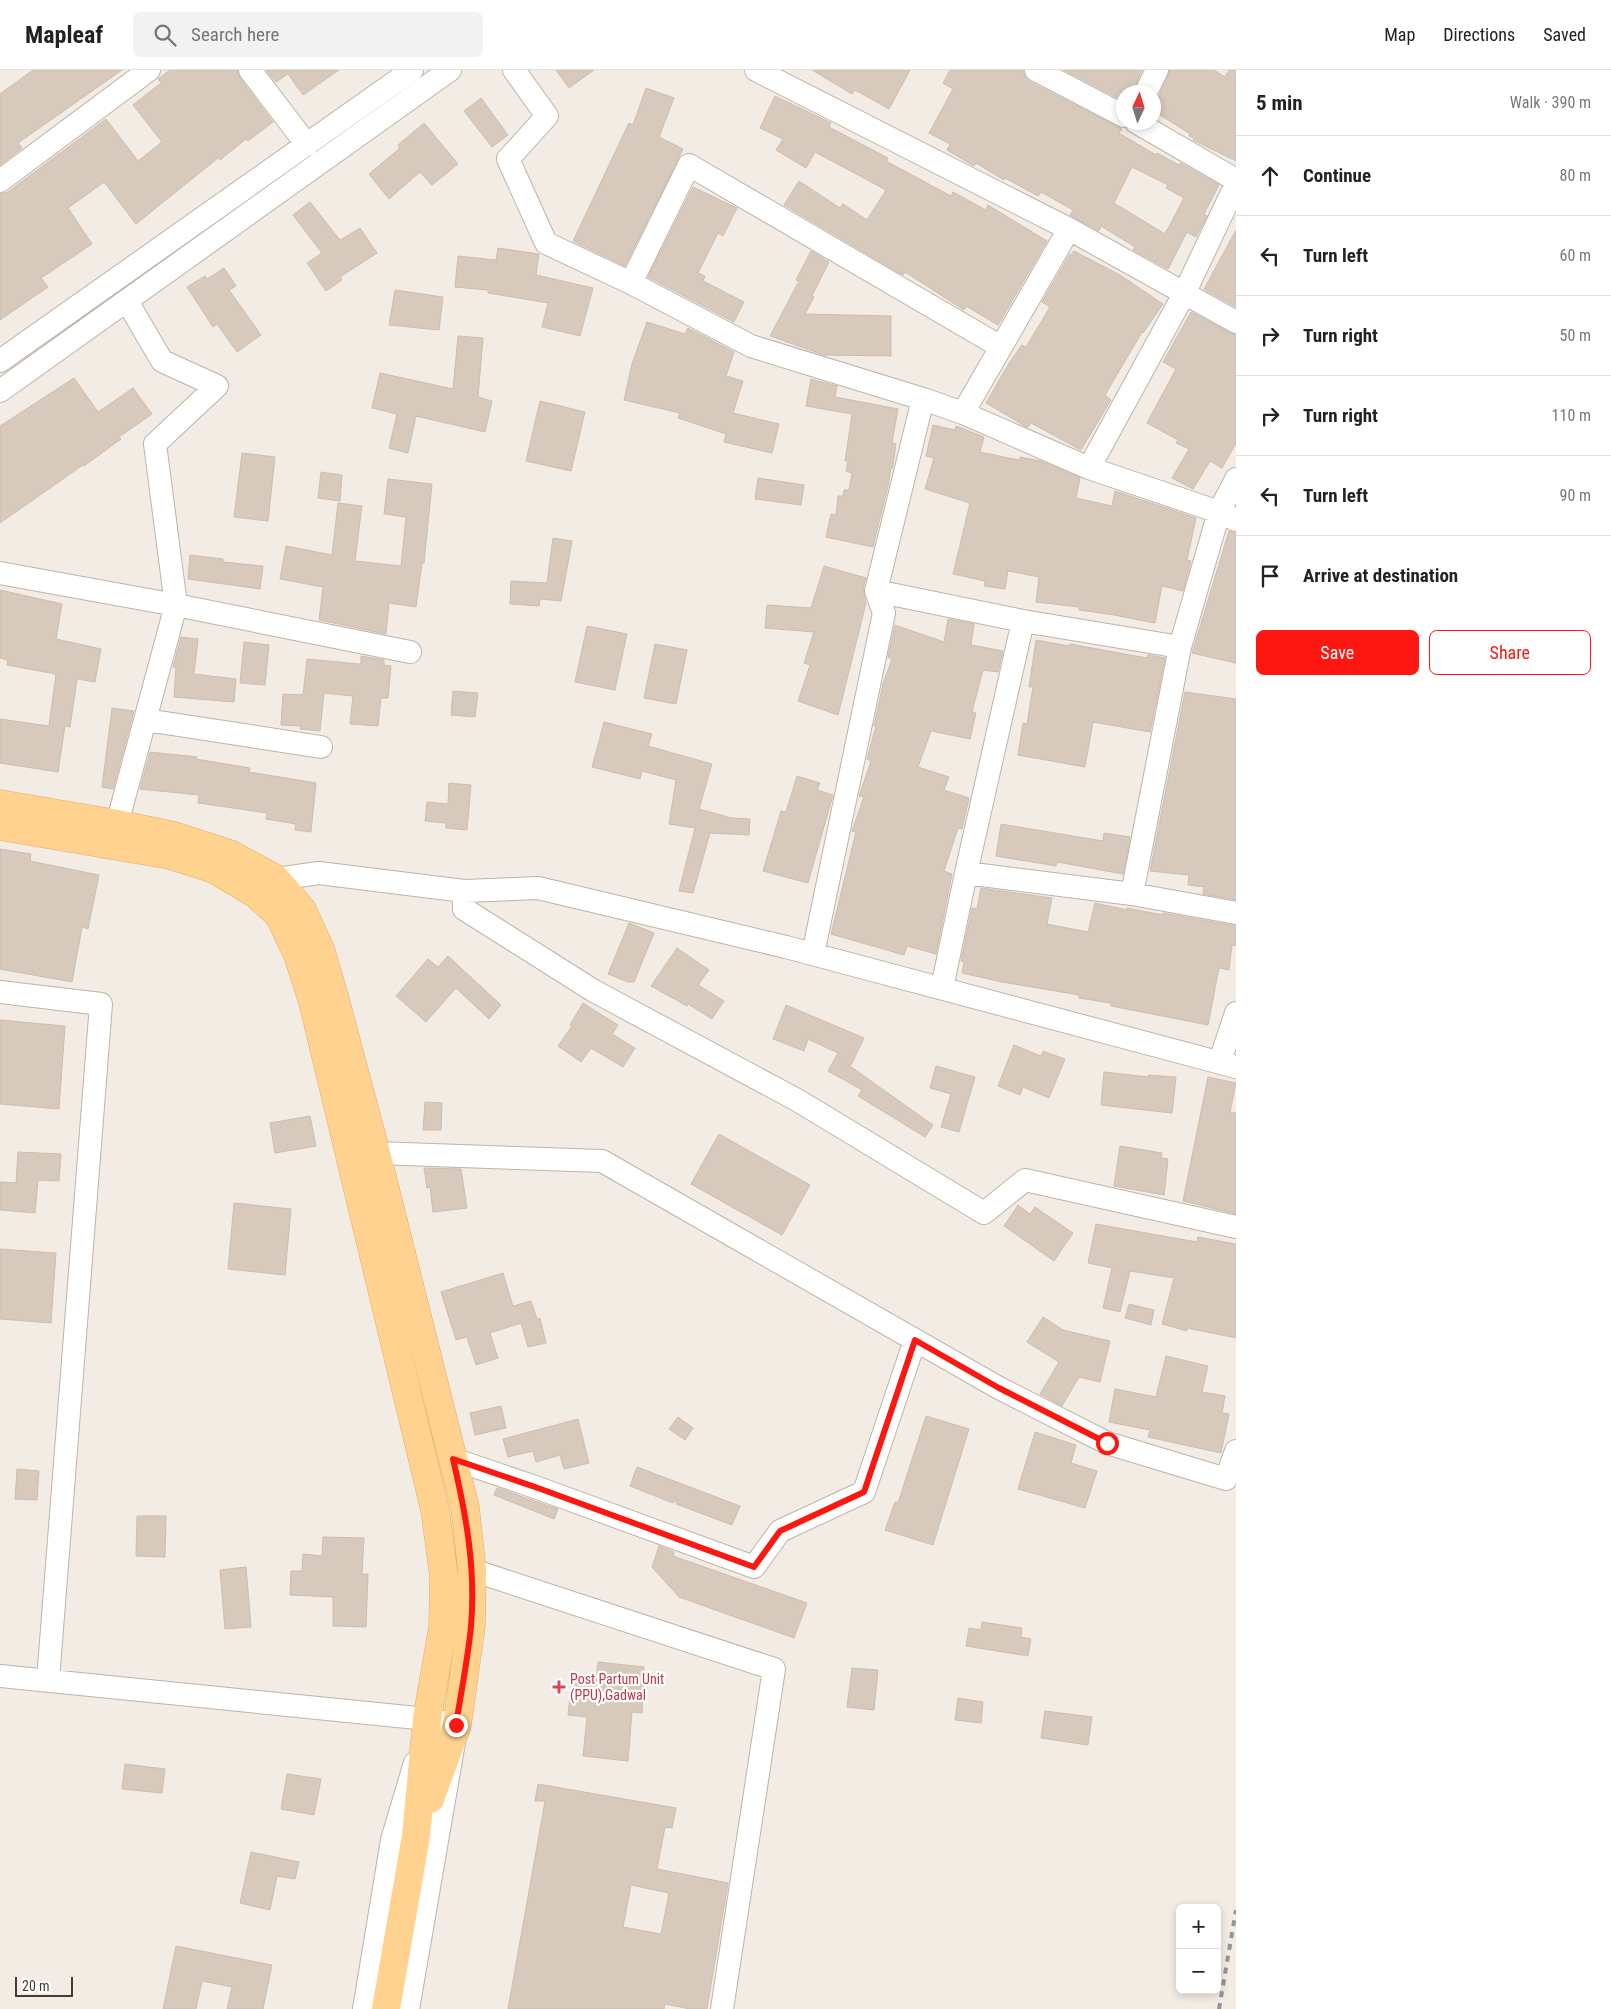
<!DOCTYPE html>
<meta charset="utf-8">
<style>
:root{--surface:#fff;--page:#f2f2f2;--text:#222;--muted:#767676;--line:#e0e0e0;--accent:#fc1811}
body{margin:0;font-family:"Roboto Condensed",sans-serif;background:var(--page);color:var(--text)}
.controls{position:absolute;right:15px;bottom:15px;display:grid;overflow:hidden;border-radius:8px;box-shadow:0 2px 8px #0003}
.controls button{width:45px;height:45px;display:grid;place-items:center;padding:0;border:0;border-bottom:1px solid var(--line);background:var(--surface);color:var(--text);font:25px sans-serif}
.compass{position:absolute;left:1116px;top:15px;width:45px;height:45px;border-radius:50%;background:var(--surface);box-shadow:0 2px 8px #0003;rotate:4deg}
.scale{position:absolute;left:15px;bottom:12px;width:58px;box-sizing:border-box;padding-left:5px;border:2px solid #443c34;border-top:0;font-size:14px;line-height:18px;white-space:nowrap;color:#443c34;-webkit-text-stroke:4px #fff;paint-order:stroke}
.stop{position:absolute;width:15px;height:15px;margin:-11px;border:4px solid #fc1811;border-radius:50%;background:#fff}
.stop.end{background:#fc1811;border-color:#fff;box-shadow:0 1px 5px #0008}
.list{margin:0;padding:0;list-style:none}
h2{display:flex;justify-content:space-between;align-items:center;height:65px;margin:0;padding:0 20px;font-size:21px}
h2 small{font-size:16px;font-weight:400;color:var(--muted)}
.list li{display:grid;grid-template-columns:32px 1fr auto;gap:15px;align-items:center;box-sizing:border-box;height:80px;padding:0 20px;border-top:1px solid var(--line)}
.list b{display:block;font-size:19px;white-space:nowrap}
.list em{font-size:16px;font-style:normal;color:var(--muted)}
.actions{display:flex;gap:10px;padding:15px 20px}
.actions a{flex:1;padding:11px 0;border:1px solid var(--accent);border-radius:8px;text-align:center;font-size:18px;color:var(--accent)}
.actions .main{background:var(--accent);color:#fff}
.icon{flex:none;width:28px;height:28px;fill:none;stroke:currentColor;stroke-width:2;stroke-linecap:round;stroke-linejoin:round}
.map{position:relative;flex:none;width:1236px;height:1939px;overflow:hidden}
header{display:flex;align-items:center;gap:30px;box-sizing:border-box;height:70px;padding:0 25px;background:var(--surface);border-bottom:1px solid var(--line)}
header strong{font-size:24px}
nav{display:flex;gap:28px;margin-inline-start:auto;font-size:18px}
.search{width:350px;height:45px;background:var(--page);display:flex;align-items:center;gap:12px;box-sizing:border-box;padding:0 18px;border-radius:8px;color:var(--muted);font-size:19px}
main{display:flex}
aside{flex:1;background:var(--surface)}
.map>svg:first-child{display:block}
.building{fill:#d7c9bc;stroke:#cfbdad;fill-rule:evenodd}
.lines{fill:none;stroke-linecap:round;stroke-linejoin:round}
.minor-casing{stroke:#beb3a7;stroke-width:24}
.major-casing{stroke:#e4ac60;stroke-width:29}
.minor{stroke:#fff;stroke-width:22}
.major{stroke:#ffd290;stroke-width:28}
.rail{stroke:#949494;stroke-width:4;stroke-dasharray:6 6;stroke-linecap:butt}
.route{stroke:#fc1811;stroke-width:6}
.health-dot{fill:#e0444e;stroke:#fff;stroke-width:2}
.labels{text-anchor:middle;stroke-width:4.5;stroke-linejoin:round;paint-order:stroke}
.health-label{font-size:14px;fill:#be3a42;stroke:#fff;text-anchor:start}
</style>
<header>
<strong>Mapleaf</strong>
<div class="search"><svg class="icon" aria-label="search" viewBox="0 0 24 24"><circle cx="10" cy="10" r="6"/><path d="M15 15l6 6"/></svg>Search here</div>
<nav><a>Map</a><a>Directions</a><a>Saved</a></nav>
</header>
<main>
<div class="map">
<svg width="1236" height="1939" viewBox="0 0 1236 1939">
<rect width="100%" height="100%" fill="#f2ece4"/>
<!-- building -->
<path class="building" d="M 33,0 L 122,0 L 18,73 L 22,78 L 0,95 L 0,24 Z
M 170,0 L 237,0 L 240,8 L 273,52 L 248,71 L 246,69 L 220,90 L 218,88 L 136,154 L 104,112 L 68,138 L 92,174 L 41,208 L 48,217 L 0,250 L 0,124 L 8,122 L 106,49 L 138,91 L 162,72 L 133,35 L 161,13 L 158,9 Z
M 266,0 L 339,0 L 303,25 L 288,4 L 276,12 Z
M 556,0 L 594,0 L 569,18 Z
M 812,0 L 910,0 L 889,39 L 855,20 L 852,24 Z
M 950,0 L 1023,0 L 1025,7 L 1030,12 L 1122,59 L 1119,63 L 1156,85 L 1157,83 L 1179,95 L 1180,93 L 1219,115 L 1204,144 L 1207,146 L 1196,167 L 1187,162 L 1168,199 L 1133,180 L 1135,177 L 1101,156 L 1099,161 L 1070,145 L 1073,140 L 1041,122 L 1038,126 L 1005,108 L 1004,110 L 976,93 L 974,96 L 947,80 L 950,74 L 929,63 L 953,19 L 943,13 ZM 1132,97 L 1168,115 L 1166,118 L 1184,128 L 1165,164 L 1114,133 Z
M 1064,0 L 1142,0 L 1133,22 L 1124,22 L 1124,31 Z
M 1170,0 L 1214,0 L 1225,7 L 1229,0 L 1236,0 L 1236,91 L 1193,70 L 1194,68 L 1189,66 L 1190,64 L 1154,41 L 1154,33 L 1158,28 Z
M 646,18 L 674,28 L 659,67 L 683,79 L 625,196 L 573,171 L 629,53 L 633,55 Z
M 775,26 L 831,53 L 829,57 L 888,88 L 886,91 L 951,126 L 953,122 L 986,140 L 988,135 L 1047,171 L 998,255 L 966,236 L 964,240 L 905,202 L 903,205 L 784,135 L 799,111 L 840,138 L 843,134 L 867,150 L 886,120 L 815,82 L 806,98 L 776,80 L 783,69 L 760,58 Z
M 481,28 L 508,65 L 492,77 L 464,41 Z
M 424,53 L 458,94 L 432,115 L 420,102 L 389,129 L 369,104 L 400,78 L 398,75 Z
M 693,117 L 737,138 L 723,166 L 718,163 L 698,203 L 705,206 L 703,211 L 744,232 L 734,252 L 648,207 Z
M 310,132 L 340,170 L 360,158 L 377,183 L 340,207 L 342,210 L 326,221 L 307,193 L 322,183 L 293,145 Z
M 1236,160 L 1236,237 L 1204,219 Z
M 498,178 L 539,184 L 536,205 L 593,218 L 580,266 L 542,257 L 548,233 L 488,223 L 488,220 L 455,217 L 458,186 L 496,190 Z
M 811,181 L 829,192 L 812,226 L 814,227 L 805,244 L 891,246 L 891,286 L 824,285 L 770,266 L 799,211 L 796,210 Z
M 1074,181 L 1120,205 L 1163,234 L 1143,263 L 1142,262 L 1105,325 L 1111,330 L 1081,380 L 1031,353 L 1028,357 L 1025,356 L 986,333 L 1009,293 L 1022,275 L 1026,277 L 1050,237 L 1042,232 L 1070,184 L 1071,185 Z
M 224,198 L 236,216 L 229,220 L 261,265 L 237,282 L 217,254 L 213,257 L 187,217 L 205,206 L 207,209 Z
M 395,220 L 443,227 L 439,260 L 389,255 Z
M 1191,242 L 1230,263 L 1236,265 L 1236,373 L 1222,398 L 1210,391 L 1193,419 L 1172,408 L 1189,379 L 1176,373 L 1178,370 L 1147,353 L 1176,299 L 1163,292 Z
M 647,252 L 685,264 L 688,258 L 734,282 L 726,306 L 743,311 L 733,343 L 779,354 L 772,383 L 724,372 L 726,364 L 678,348 L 680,343 L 624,330 L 632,294 Z
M 458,266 L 483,268 L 478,327 L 492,331 L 485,362 L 416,346 L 408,383 L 389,378 L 397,344 L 372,338 L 380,303 L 453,319 Z
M 74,308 L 98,342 L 133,318 L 152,344 L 119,367 L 121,369 L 84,396 L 83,395 L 0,453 L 0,356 Z
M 811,309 L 837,316 L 835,327 L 898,339 L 892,373 L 896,374 L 893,395 L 893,398 L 891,398 L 888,416 L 873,477 L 826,467 L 831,444 L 836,445 L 838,426 L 843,426 L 844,420 L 849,420 L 852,403 L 846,401 L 848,391 L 845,391 L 852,344 L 806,336 Z
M 540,331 L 585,342 L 571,401 L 526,391 Z
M 933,355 L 955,360 L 956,356 L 984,367 L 980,382 L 1019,390 L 1020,387 L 1041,391 L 1080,408 L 1076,428 L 1112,436 L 1115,421 L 1196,448 L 1187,490 L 1191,491 L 1183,521 L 1162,516 L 1155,553 L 1114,545 L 1079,540 L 1079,537 L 1036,532 L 1039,507 L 1008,501 L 1005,519 L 984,516 L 985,511 L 953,504 L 970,433 L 925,419 L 934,388 L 926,386 Z
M 242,383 L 275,387 L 268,451 L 234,447 Z
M 321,402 L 342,405 L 340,431 L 318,428 Z
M 758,408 L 804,415 L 801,435 L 755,429 Z
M 388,409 L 432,414 L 424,493 L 422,493 L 416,537 L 389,533 L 386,564 L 319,550 L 323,517 L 280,509 L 286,476 L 332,485 L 338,433 L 362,436 L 355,491 L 401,496 L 406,447 L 384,444 Z
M 1229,461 L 1236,463 L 1236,593 L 1192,583 Z
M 553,468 L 572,471 L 561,531 L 540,529 L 539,536 L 510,534 L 511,511 L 547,513 Z
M 190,485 L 223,489 L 223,492 L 263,496 L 260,519 L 188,509 Z
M 824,496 L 866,508 L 863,519 L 866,533 L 838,645 L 798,631 L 810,595 L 804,593 L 814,562 L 765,558 L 767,535 L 811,538 Z
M 0,520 L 62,534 L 56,569 L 101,579 L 95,612 L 77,609 L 70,657 L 65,656 L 58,702 L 0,693 L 0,649 L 49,656 L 56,604 L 7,595 L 8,590 L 0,588 Z
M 948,549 L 974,554 L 971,575 L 1003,581 L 998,602 L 983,600 L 972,642 L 976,643 L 970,669 L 931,661 L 918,697 L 949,707 L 944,720 L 969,728 L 962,759 L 958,758 L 944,801 L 952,804 L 936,884 L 907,876 L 904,885 L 831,864 L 856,762 L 852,761 L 853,758 L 864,727 L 859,726 L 871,691 L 867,689 L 876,656 L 874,656 L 883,614 L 892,589 L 888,587 L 895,555 L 944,572 Z
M 587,556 L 627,564 L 615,620 L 575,612 Z
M 181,567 L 198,569 L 194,604 L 236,609 L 234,632 L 174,627 L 176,597 L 173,597 Z
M 1036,570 L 1069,576 L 1070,574 L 1147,588 L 1148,585 L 1165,588 L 1150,662 L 1093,652 L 1085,697 L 1018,685 L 1023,653 L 1027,654 L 1033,617 L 1029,617 Z
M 244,572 L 269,575 L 265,615 L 240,613 Z
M 655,574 L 687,580 L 676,634 L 644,628 Z
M 361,586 L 384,590 L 384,595 L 391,596 L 388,628 L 381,628 L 378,656 L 350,654 L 353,626 L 324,623 L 320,661 L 300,659 L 301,656 L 281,655 L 283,624 L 303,625 L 307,589 L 359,594 L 361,593 Z
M 453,621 L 478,623 L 475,647 L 451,645 Z
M 1185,622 L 1236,629 L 1236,830 L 1203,824 L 1204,817 L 1188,815 L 1189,805 L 1150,801 Z
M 112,638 L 134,641 L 113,719 L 102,717 Z
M 604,652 L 652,664 L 648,676 L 712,694 L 699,739 L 732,748 L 750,749 L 749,765 L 710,763 L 693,823 L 679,821 L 695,758 L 669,754 L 676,710 L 642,701 L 640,709 L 592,697 Z
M 150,682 L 197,687 L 196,689 L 250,698 L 249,702 L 316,713 L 311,762 L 295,760 L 296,754 L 266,749 L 267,743 L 198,733 L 199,725 L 140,719 Z
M 797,706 L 820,713 L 817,720 L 833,725 L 808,813 L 763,801 L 781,741 L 786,742 Z
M 449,713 L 471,715 L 467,760 L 446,758 L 446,753 L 425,751 L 427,732 L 448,734 Z
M 1001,754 L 1103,771 L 1104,763 L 1130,767 L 1123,804 L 1057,792 L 1056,796 L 996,786 Z
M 0,779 L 31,784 L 30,791 L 99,805 L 88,859 L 82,857 L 72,912 L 0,899 Z
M 981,818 L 1052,828 L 1047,854 L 1088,862 L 1095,833 L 1127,840 L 1127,838 L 1163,845 L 1163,843 L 1236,856 L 1236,876 L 1232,875 L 1229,900 L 1219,898 L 1208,955 L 1111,936 L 1111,933 L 1079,928 L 1079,925 L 1002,912 L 962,903 L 964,892 L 961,891 L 972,838 L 977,839 Z
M 629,853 L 654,863 L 634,912 L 628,912 L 608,904 Z
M 677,878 L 709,900 L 698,915 L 724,931 L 712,949 L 688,934 L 687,936 L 651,916 Z
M 448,886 L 501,935 L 489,949 L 456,918 L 426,952 L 396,926 L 428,889 L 438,897 Z
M 583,933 L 618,955 L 612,964 L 635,978 L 623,997 L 591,978 L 581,992 L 558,976 L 572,956 L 570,955 Z
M 786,935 L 864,968 L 851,995 L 847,994 L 933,1055 L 925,1067 L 858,1026 L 862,1020 L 828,1001 L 838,983 L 808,969 L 804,981 L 773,969 Z
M 0,950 L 65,956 L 59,1039 L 0,1034 Z
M 1014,975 L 1041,986 L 1043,981 L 1065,989 L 1049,1028 L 1023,1017 L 1020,1025 L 998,1016 Z
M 936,996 L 975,1007 L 959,1062 L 941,1057 L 951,1024 L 930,1018 Z
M 1104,1002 L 1148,1007 L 1149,1005 L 1176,1007 L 1172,1043 L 1101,1035 Z
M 1208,1007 L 1236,1013 L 1230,1042 L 1236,1043 L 1236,1144 L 1183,1131 Z
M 425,1032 L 442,1033 L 441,1060 L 423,1060 Z
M 310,1046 L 316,1076 L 275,1083 L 270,1053 Z
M 719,1064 L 810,1115 L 782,1165 L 691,1114 Z
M 1120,1076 L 1162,1083 L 1161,1088 L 1168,1089 L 1164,1125 L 1114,1116 Z
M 18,1082 L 61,1084 L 59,1111 L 38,1110 L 35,1143 L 0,1140 L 0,1112 L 16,1113 Z
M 424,1098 L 461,1099 L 467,1138 L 433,1142 L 430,1117 L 427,1118 Z
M 234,1133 L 291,1139 L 285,1205 L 228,1199 Z
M 1018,1135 L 1030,1144 L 1035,1137 L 1073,1163 L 1054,1191 L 1004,1156 Z
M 1096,1154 L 1197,1172 L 1198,1167 L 1236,1174 L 1236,1268 L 1187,1258 L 1187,1261 L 1162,1254 L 1174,1208 L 1130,1201 L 1120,1242 L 1103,1238 L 1112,1198 L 1088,1193 Z
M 0,1179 L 56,1183 L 51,1253 L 0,1249 Z
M 503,1203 L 513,1236 L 531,1231 L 537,1249 L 540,1248 L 546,1273 L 528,1277 L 521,1253 L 490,1263 L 498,1288 L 476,1295 L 467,1267 L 456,1270 L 441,1222 Z
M 1129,1234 L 1154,1240 L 1151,1255 L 1125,1248 Z
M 1043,1247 L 1063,1260 L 1110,1271 L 1100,1312 L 1079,1307 L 1062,1336 L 1040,1324 L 1059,1292 L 1027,1272 Z
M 1166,1286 L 1208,1296 L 1202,1322 L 1225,1326 L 1222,1343 L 1229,1344 L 1221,1383 L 1148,1367 L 1150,1360 L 1109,1352 L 1115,1319 L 1156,1327 Z
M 501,1336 L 506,1358 L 475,1365 L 470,1343 Z
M 926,1346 L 969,1359 L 933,1475 L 885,1460 L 895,1432 L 898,1433 Z
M 678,1347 L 693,1358 L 685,1370 L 669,1359 Z
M 578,1349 L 589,1393 L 564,1399 L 560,1385 L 536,1392 L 533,1381 L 508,1387 L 503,1369 Z
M 1035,1362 L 1076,1375 L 1071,1393 L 1097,1401 L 1085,1438 L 1018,1419 Z
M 637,1397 L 740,1436 L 732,1455 L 676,1434 L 677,1429 L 673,1433 L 630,1416 Z
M 17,1399 L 39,1401 L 37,1430 L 15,1429 Z
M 497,1418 L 558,1439 L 554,1449 L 494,1425 Z
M 137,1446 L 166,1446 L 165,1487 L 136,1486 Z
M 323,1467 L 364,1468 L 362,1504 L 368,1504 L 366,1557 L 333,1556 L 333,1527 L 290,1525 L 291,1501 L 302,1501 L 303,1484 L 322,1486 Z
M 659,1476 L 674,1482 L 673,1486 L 807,1533 L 794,1568 L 679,1527 L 652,1497 Z
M 246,1497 L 251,1557 L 225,1559 L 220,1500 Z
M 982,1552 L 1022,1558 L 1021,1567 L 1031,1569 L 1028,1586 L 966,1576 L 969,1558 L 981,1560 Z
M 598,1592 L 644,1597 L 642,1643 L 632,1642 L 628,1691 L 583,1686 L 587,1647 L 568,1645 L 572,1609 L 596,1611 Z
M 852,1598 L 878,1600 L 874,1640 L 847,1637 Z
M 958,1628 L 983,1632 L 981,1653 L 955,1650 Z
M 1045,1641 L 1092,1647 L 1088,1675 L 1041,1668 Z
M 125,1694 L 165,1699 L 162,1723 L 122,1719 Z
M 287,1704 L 321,1709 L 314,1745 L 281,1739 Z
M 538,1714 L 676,1738 L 672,1758 L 665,1757 L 657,1799 L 728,1813 L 707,1939 L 690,1939 L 665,1934 L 664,1939 L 508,1939 L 545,1731 L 535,1731 ZM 631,1815 L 669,1823 L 661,1864 L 623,1857 Z
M 251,1782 L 299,1792 L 295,1809 L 277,1806 L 270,1840 L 240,1833 Z
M 176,1876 L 272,1895 L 263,1939 L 227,1939 L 232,1917 L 202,1911 L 196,1939 L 163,1939 Z"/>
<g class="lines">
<defs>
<path id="minor" d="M 250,0 L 307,75
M 514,0 L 547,46 L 508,89 L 546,173 L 631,213 L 751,276 L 923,329
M 756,0 L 1069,159 L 1236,252
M 1036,0 L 1124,46
M 1146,22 L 1157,0
M 1136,52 L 1236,110
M 0,111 L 149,0
M 631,213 L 689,95 L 1001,277
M 127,231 L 162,291 L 217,316 L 155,374 L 176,535 L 410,582
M 0,291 L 412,0
M 0,321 L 450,0
M 963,343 L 1069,159
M 1089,398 L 1184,224 L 1236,114
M 0,503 L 176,535 L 117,754
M 876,521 L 1023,551 L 966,803
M 1023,551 L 1180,577
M 146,650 L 321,677
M 265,817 L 276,809 L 319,803 L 464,821 L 538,818 L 786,877 L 1236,997
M 464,821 L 464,839 L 594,921 L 797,1030 L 984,1143 L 1025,1110 L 1236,1157
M 1132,824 L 1180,577 L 1219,442 L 1236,450
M 813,884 L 884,543 L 876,521 L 923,329 L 963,343 L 1089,398 L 1219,442 L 1236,409
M 942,918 L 966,803 L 1132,824 L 1236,843
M 0,922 L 101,934 L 48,1610
M 1220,991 L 1236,943
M 376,1083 L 602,1091 L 999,1318 L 1107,1373 L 1226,1409 L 1236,1381
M 453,1389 L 538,1418 L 754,1497 L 780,1461 L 864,1422 L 915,1270
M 472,1500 L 774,1599 L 722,1939
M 0,1606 L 427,1649 L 457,1655 L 408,1939
M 364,1939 L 392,1770 L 415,1693"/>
<path id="major" d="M 0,734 L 117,754 L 174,766 L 230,784 L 276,809 L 302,840 L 320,879 L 334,926 L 376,1083 L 465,1437 L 472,1500 L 471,1556 L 457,1655 L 430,1729
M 0,756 L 170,785 L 214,799 L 256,824 L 279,845 L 298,885 L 313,932 L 435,1440 L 444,1507 L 443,1557 L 427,1649 L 416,1766 L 386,1939"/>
</defs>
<!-- minor casing -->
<use href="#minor" class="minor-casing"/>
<!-- major casing -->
<use href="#major" class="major-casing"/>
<!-- minor -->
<use href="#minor" class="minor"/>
<!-- major -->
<use href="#major" class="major"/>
<!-- rail -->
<path class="rail" d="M 1219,1939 L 1236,1840"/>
</g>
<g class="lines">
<!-- route -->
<path class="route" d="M 456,1655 C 461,1622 468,1589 471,1556 C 476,1499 466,1444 453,1389 L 538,1418 L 754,1497 L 780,1461 L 864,1422 L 915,1270 L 999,1318 L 1107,1373"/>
</g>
<!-- markers -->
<path class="health-dot" d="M556.5 1609.5h5v5h5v5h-5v5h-5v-5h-5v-5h5z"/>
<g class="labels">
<!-- health labels -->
<g class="health-label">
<text x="570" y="1614">Post Partum Unit<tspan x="570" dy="16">(PPU),Gadwal</tspan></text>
</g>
</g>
</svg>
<div class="controls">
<button>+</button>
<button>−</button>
</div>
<svg class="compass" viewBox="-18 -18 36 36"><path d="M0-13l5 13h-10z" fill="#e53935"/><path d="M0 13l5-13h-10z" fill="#767676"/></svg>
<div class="scale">20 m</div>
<div class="stop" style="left:1107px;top:1373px"></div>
<div class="stop end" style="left:456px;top:1655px"></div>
</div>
<aside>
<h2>5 min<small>Walk · 390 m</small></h2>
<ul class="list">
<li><svg class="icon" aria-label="ahead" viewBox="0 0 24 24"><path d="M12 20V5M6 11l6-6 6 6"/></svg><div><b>Continue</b></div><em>80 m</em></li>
<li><svg class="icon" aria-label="left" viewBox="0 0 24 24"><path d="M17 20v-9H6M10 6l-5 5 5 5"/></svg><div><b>Turn left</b></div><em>60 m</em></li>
<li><svg class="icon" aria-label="right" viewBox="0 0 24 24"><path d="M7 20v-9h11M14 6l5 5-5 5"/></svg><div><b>Turn right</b></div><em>50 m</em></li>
<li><svg class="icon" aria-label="right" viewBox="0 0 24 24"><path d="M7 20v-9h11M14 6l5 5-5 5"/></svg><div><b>Turn right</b></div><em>110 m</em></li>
<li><svg class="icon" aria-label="left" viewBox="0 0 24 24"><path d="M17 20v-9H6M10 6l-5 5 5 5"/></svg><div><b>Turn left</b></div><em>90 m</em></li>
<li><svg class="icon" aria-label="arrive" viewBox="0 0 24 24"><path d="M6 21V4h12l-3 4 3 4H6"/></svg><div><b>Arrive at destination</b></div></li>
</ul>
<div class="actions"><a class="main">Save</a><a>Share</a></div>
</aside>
</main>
